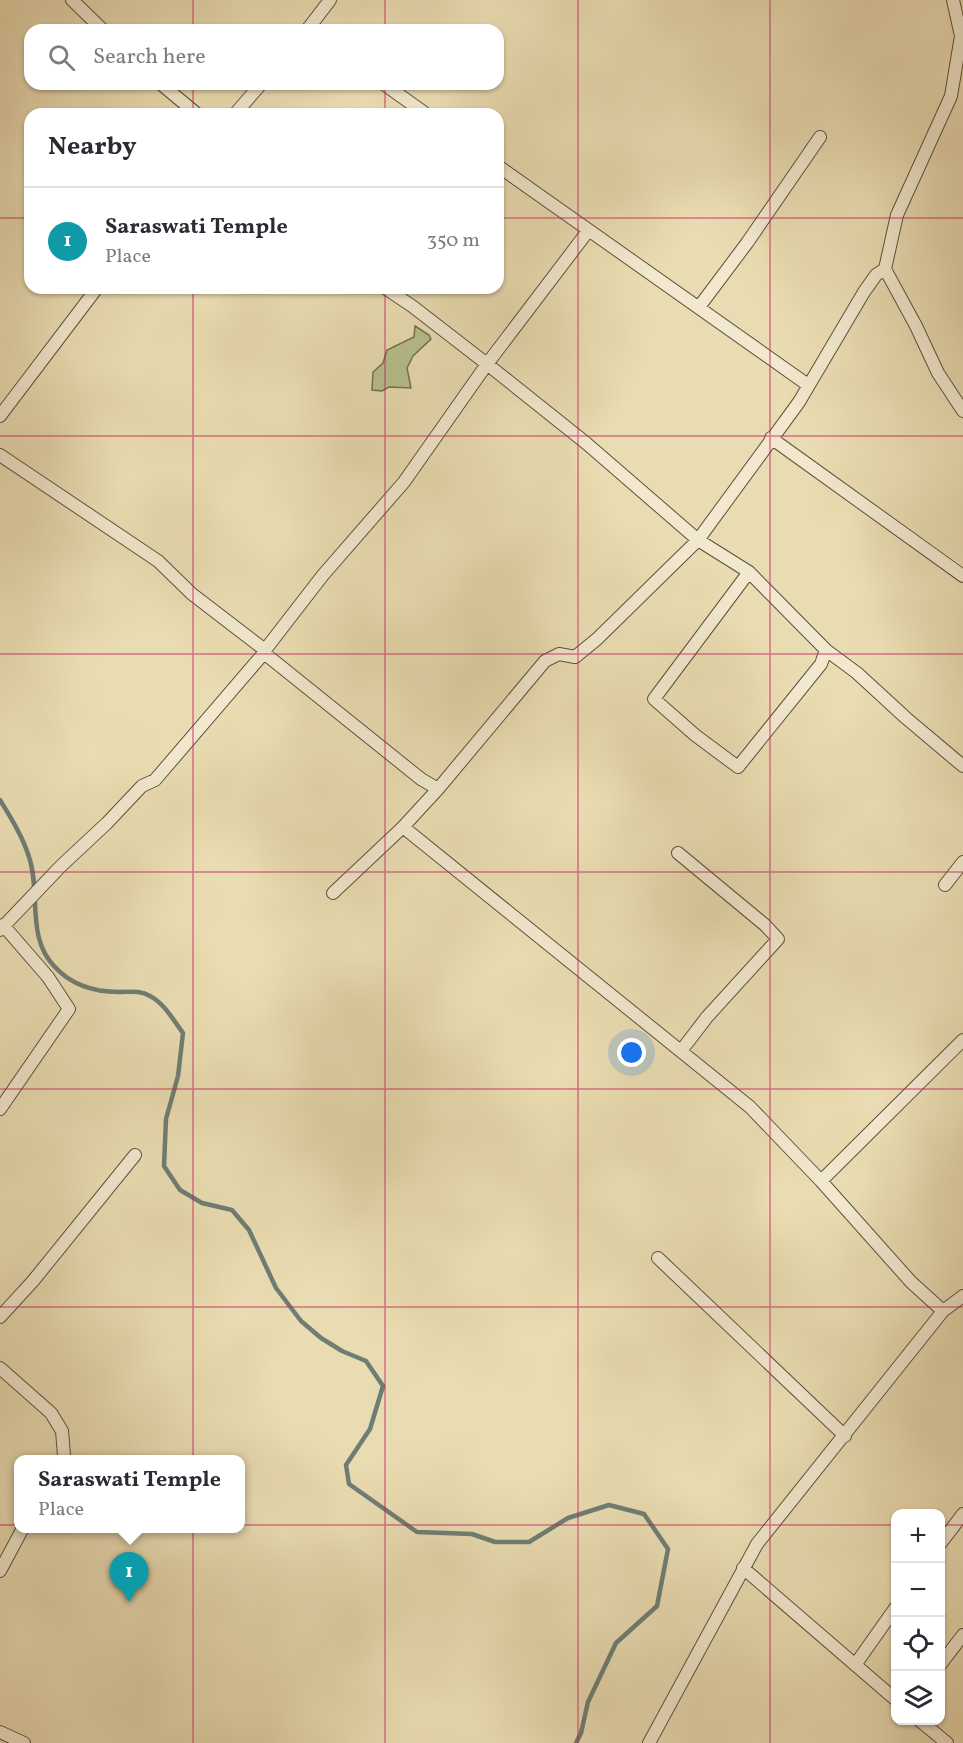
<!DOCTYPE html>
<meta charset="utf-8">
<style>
:root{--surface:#fff;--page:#f2f2f3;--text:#2b2b33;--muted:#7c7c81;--line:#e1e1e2;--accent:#8f2418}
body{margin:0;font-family:Vollkorn,serif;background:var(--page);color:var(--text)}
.controls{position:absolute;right:18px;bottom:18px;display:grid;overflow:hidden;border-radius:12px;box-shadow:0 2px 4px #0004}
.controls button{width:54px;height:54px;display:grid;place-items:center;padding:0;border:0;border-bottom:2px solid var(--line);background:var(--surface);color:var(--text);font:30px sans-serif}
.you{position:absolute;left:632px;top:1053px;width:21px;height:21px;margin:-15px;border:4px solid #fff;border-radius:50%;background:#1a73e8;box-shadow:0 0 0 9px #1a73e833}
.badge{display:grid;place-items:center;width:39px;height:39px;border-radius:50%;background:var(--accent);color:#fff;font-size:20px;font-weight:700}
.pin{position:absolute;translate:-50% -50px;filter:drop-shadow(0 2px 3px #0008)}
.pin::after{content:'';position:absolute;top:32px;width:21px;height:18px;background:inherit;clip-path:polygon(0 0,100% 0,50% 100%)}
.popup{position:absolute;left:14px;top:1455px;width:231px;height:78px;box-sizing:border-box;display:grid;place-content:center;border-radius:12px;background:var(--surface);filter:drop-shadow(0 2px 4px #0005);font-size:20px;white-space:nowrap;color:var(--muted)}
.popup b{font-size:22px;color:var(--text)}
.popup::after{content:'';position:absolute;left:50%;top:100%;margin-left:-12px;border:12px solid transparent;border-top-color:var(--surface)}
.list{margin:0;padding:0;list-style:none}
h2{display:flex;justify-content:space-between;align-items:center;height:78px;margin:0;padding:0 24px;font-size:26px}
h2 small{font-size:20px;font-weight:400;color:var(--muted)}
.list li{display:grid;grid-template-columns:39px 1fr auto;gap:18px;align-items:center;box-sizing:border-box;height:108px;padding:0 24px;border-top:2px solid var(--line)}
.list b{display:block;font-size:22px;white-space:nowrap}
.list p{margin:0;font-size:20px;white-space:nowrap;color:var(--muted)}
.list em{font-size:20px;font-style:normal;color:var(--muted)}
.icon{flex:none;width:33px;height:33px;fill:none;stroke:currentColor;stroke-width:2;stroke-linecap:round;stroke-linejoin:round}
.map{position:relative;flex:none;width:963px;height:1743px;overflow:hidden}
.search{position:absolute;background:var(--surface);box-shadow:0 2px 4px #0004;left:24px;top:24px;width:480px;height:66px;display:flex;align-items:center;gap:15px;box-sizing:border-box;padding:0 21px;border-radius:18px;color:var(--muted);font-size:22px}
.panel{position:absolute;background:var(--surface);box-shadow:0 2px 4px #0004;left:24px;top:108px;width:480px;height:186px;border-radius:18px}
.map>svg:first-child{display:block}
.green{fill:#b7c08c;stroke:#727253;stroke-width:1.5}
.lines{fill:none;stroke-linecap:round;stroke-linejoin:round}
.stream{stroke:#6e7e75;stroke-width:4.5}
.minor-casing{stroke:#5c5140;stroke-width:14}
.minor{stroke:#f1e8cd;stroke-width:12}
.grid{fill:none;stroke:#c2185b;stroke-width:1.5;stroke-opacity:0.55}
</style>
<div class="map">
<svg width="963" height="1743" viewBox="0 0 963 1743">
<rect width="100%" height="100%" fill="#eadcb2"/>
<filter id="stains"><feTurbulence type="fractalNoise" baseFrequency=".00333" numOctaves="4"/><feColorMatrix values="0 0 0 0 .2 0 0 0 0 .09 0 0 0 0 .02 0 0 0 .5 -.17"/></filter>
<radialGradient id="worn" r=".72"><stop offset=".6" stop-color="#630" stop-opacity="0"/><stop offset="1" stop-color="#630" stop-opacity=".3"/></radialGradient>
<!-- green -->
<path class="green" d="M 415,326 L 429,335 L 431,339 L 413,356 L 407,368 L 411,388 L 389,387 L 382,391 L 372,390 L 373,372 L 383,363 L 387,350 L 414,337 Z"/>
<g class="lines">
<!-- stream -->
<path class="stream" d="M 0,800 C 11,818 23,837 29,857 C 41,892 26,937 54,966 C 71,985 93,992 119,992 C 130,992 140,990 150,996 C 164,1003 174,1021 183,1033 L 178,1076 L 166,1119 L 164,1166 L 180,1190 L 202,1203 L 232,1210 L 249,1230 L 276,1288 L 301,1321 L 321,1338 L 342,1351 L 366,1361 L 383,1386 L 370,1429 L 346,1465 L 349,1484 L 417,1532 L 472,1534 L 495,1542 L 529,1542 L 568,1518 L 609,1505 L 644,1514 L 668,1549 L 657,1606 L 616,1643 L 588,1702 L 581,1733 L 576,1743"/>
<defs>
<path id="minor" d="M 72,0 L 103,30
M 307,30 L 330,0
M 161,84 L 197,114
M 384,84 L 426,114
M 235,114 L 261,84
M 498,166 L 808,385
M 885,269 L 916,326 L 938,373 L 963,411
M 385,288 L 412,306 L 487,364 L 586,443 L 698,540 L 749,572 L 826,650 L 857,673 L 906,718 L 963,766
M 699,307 L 747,243 L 820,137
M 0,416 L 97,288
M 771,438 L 963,576
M 0,455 L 158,561 L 192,594 L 265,650 L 264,653 L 421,779 L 438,789
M 749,572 L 654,699 L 695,735 L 738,767 L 821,664 L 826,650
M 265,650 L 323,575 L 404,482 L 487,364 L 588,231
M 403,827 L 750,1107 L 821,1181 L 911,1282 L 943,1311
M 678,853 L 765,925 L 778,939 L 707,1017 L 681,1051
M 945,885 L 963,862
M 333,893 L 403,827 L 438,789 L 545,661 L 559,654 L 575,657 L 597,639 L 698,540 L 799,402 L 864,292 L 876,275 L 885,269 L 897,215 L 951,96 L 961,36 L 953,0
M 0,930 L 61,866 L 107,823 L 142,786 L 155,780 L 264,653
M 0,1109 L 69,1009 L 48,977 L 3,925
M 821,1181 L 963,1040
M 658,1258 L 845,1436
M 0,1317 L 33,1281 L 135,1155
M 0,1368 L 51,1413 L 62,1431 L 64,1455 L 62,1460
M 940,1544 L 963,1514
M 743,1568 L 896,1700
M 0,1571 L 23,1528
M 855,1665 L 896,1607
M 940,1665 L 963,1635
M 919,1720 L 947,1743
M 0,1732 L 24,1743
M 649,1743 L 757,1544 L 943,1311 L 963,1296"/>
</defs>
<!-- minor casing -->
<use href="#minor" class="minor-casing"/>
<!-- minor -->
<use href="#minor" class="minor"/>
</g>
<!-- grid -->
<path class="grid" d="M 193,0 L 193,30M 385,0 L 385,30M 578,0 L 578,1743M 770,0 L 770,1743M 193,84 L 193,114M 385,84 L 385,114M 0,218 L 30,218M 498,218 L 963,218M 193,288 L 193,1743M 385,288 L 385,1743M 0,436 L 963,436M 0,654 L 963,654M 0,872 L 963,872M 0,1089 L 963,1089M 0,1307 L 963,1307M 0,1525 L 896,1525M 940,1525 L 963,1525"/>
<rect width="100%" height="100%" filter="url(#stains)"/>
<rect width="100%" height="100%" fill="url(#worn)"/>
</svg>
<div class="controls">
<button>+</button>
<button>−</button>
<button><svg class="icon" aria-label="locate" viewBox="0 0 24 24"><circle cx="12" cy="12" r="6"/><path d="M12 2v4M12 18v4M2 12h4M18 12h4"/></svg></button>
<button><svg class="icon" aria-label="layers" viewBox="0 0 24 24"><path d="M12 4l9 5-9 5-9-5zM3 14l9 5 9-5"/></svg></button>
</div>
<div class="you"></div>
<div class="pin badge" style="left:129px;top:1602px;background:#0f9aa8">1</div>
<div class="popup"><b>Saraswati Temple</b>Place</div>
<div class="search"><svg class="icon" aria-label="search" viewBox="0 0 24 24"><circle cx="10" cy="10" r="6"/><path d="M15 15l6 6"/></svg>Search here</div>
<section class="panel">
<h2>Nearby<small></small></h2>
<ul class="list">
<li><span class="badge" style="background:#0f9aa8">1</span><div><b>Saraswati Temple</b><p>Place</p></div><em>350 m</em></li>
</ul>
</section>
</div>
